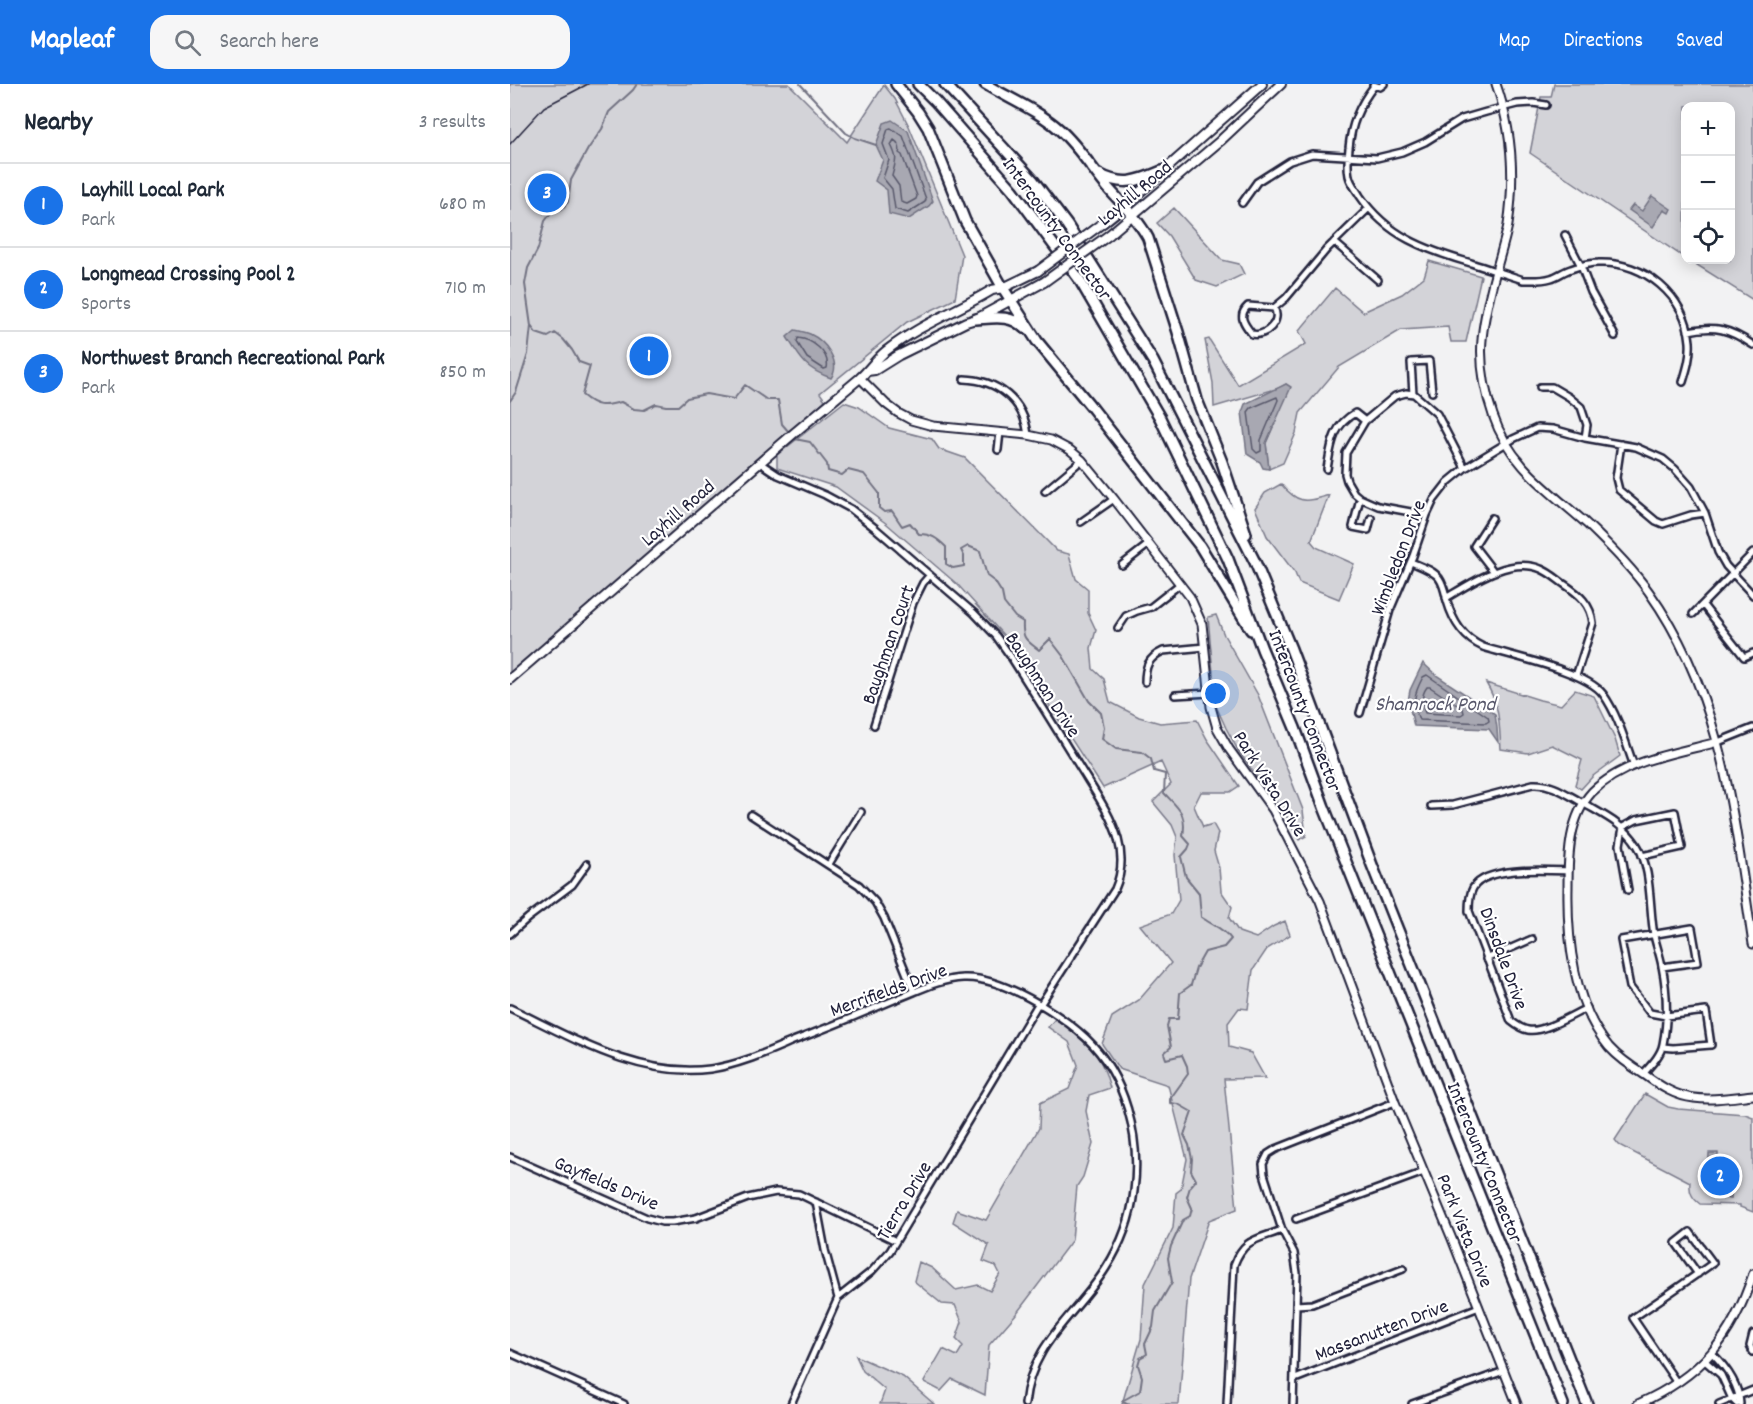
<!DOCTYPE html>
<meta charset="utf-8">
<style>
:root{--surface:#fff;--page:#f6f6f7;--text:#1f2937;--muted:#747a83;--line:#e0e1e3;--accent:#1a73e8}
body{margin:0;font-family:Dekko,sans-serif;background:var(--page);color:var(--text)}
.controls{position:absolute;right:18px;top:18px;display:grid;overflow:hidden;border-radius:12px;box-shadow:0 3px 15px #0003}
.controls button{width:54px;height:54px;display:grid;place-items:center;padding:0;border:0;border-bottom:2px solid var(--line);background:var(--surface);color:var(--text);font:30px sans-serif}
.you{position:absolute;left:706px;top:610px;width:21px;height:21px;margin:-15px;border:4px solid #fff;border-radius:50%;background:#1a73e8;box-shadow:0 0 0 9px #1a73e833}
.badge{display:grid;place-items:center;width:39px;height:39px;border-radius:50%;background:var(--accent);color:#fff;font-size:20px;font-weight:700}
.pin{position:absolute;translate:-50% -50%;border:3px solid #fff;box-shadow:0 2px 6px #0006}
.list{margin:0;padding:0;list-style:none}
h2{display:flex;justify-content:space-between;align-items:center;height:78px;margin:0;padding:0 24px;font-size:26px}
h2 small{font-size:20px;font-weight:400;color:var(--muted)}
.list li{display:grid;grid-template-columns:39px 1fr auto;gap:18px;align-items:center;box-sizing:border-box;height:84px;padding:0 24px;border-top:2px solid var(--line)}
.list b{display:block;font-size:22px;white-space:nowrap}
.list p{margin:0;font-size:20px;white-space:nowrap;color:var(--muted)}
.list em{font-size:20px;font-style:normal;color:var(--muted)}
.icon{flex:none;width:33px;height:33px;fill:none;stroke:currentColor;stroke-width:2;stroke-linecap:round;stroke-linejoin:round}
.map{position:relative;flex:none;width:1243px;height:1320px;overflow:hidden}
header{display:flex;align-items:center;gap:36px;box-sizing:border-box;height:84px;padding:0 30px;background:var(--accent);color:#fff}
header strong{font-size:28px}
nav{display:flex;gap:33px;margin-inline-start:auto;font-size:21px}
.search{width:420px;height:54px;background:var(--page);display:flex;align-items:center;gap:15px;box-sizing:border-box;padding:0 21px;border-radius:18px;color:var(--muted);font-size:22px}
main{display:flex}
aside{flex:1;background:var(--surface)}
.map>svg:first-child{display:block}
.green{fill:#d3d3d8;stroke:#7a7a8a;stroke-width:1.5}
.water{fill:#a8a8b2;stroke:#727282;stroke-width:1.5}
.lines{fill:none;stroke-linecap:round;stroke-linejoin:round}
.shore{stroke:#58586b;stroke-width:1.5}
.stream{stroke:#727282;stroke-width:2}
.minor-casing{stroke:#22223b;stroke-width:10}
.tertiary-casing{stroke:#22223b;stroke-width:11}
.secondary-casing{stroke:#22223b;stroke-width:12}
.motorway-casing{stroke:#22223b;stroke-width:14}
.minor{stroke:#fff;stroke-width:5}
.tertiary{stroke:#fff;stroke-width:7}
.secondary{stroke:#fff;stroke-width:8}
.motorway{stroke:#fff;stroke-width:9}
.tram{stroke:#22223b;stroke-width:1.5}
.secondary-bridge-casing{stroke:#22223b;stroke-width:12;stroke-linecap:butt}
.secondary-bridge{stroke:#fff;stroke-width:8}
.labels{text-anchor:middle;stroke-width:4.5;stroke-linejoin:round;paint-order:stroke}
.street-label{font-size:20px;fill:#22223b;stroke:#fff}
.water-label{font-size:21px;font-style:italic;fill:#58586b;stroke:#fff}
</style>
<header>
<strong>Mapleaf</strong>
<div class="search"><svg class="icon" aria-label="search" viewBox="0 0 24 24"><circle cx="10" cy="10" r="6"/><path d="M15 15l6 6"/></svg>Search here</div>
<nav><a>Map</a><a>Directions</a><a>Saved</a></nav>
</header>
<main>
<aside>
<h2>Nearby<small>3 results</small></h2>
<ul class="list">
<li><span class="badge">1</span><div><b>Layhill Local Park</b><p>Park</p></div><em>680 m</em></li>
<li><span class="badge">2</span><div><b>Longmead Crossing Pool 2</b><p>Sports</p></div><em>710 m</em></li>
<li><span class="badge">3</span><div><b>Northwest Branch Recreational Park</b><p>Park</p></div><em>850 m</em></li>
</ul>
</aside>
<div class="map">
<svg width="1243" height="1320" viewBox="0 0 1243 1320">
<rect width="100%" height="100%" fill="#f2f2f3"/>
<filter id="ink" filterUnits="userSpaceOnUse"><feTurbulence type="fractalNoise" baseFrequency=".0167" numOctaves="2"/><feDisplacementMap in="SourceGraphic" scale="12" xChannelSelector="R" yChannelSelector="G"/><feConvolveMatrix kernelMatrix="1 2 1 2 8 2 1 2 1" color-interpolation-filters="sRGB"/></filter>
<g filter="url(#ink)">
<!-- green -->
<path class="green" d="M 0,0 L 279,0 L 337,58 L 374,1 L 385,15 L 399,42 L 452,171 L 445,215 L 397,238 L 310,309 L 315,316 L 288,343 L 0,595 Z
M 1044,0 L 1243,0 L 1243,216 L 1179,176 L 1220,176 L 1220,22 L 1176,22 L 1175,174 L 1020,69 L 1031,13 L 1041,13 Z
M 664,124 L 712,176 L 729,180 L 734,190 L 707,203 L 686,196 L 659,152 L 647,139 Z
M 919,177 L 971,192 L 956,258 L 941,258 L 938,243 L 891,246 L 829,283 L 790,329 L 786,349 L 773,379 L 759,385 L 756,359 L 780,303 L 776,300 L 769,304 L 704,323 L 703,299 L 695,256 L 699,255 L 728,301 L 796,260 L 789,247 L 825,204 L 853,228 L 892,210 L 914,193 Z
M 334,318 L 349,323 L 379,344 L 422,355 L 429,365 L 455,374 L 547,467 L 559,470 L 566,495 L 578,505 L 578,529 L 586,546 L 581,564 L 583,585 L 594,595 L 600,618 L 629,633 L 650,639 L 687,636 L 697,655 L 729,702 L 720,708 L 691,708 L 684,722 L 693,743 L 703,740 L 708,749 L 704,767 L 709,784 L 711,807 L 722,823 L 719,834 L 729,848 L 746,854 L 764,842 L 775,837 L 780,851 L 757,865 L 743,886 L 738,925 L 729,924 L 718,939 L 719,963 L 741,969 L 755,994 L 714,995 L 727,1125 L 699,1136 L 679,1195 L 669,1320 L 612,1320 L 631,1255 L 635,1200 L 663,1144 L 666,1109 L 671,1105 L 677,1075 L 658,1001 L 609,985 L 592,960 L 602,933 L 629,916 L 661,879 L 630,841 L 661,830 L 669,816 L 665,771 L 667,753 L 662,741 L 643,718 L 661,700 L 651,678 L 593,704 L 495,553 L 448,501 L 377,440 L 326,403 L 267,384 L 267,371 Z
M 771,400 C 789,421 795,418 819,411 L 801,457 L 806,463 L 844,480 L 829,515 L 789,499 L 785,489 L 757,452 L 745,424 L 755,409 Z
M 706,531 L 714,551 L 748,611 L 793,726 L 796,752 L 789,756 L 773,726 L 752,700 L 729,668 L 716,644 L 706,622 L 698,533 Z
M 976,599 L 1030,616 L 1051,621 L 1065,606 L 1084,612 L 1105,655 L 1110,672 L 1083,692 L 1071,705 L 1065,701 L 1072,676 L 1042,661 L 1018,669 L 991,665 C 989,639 990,622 976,599 Z
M 545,935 C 575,955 591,967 600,1004 L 579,1011 L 576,1027 L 583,1060 L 573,1093 L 567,1102 L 562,1156 L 506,1230 L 479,1261 L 475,1311 L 442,1295 L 431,1307 L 414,1298 L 433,1265 L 447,1272 L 453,1262 L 446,1255 L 452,1238 L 445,1221 L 432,1220 L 404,1197 L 409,1178 L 422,1184 L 446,1206 L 468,1201 L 480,1207 L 490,1190 L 486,1182 L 473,1177 L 479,1161 L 443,1138 L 447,1126 L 476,1136 L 529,1044 L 530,1019 L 559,1005 L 568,981 L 559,958 L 538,943 Z
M 1135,1010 L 1158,1023 L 1168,1025 L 1235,1030 L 1243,1033 L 1243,1128 L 1230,1123 L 1230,1121 L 1190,1120 C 1182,1114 1179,1108 1180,1098 L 1109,1061 L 1105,1056 Z
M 346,1272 L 393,1293 L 424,1320 L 370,1320 L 375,1306 L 353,1287 Z"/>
<!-- water -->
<path class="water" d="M 382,36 L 398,47 L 423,117 L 419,122 L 399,135 L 379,130 L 377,106 L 365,97 L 373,76 L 366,61 L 374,39 Z
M 1142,112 L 1161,125 L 1159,129 L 1154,126 L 1143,143 L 1119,126 L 1123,121 L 1132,127 Z
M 285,246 C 290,247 295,248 300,250 C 315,257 332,278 321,294 C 295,285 290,274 277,253 Z
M 776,300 L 781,303 L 756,359 L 759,385 L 753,384 L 750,378 L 737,370 L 732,328 L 735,320 Z
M 913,579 L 926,591 L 985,630 L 987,644 L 988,658 L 979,645 L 904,642 L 898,617 L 900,606 Z
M 1199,1069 L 1208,1069 L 1208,1077 L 1223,1078 L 1221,1115 L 1216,1114 L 1215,1107 L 1198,1106 Z"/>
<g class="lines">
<!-- shore -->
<path class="shore" d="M 381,44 L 393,52 L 416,115 L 415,118 L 398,129 L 385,125 L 382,105 L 373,94 L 379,76 L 373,60 L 378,45 Z
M 384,56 C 388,58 391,65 389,69 L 392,71 L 407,112 L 406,115 L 397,120 L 391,118 L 389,102 L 382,92 C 386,76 388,75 381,61 Z
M 288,254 C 302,255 320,269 317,284 L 314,285 L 297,274 L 287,258 Z
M 767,313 L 768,316 L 751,356 L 751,367 L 747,369 L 743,365 L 738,328 L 741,324 Z
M 917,591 L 978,633 L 979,637 L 976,639 L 909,636 C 902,617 904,610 913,593 Z
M 917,603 L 920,603 L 953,625 L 954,629 L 951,631 L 915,629 C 911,619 911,611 917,603 Z"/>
<!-- stream -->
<path class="stream" d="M 290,0 L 336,49 L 345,54 L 366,61
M 21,242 L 26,249 L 38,253 L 45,249 L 53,255 L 62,266 L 69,278 L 80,282 L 72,311 C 86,323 93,323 111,318 L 124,325 L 134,326 L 146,320 L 156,322 L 168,322 L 177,314 L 196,310 L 224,315 L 235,301 L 257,316 L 268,316 L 272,340 L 285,355 L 300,358 L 317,380 L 318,387 L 332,391 L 338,386 L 354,390 L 369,409 L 369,424 L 374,428 L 382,427 L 392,442 L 400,439 L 409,450 C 421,450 427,454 436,463 L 436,480 L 443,484 L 454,482 L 454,472 L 451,466 L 458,462 L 470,467 L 477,492 L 485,498 L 492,509 L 494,519 L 505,533 L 513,538 C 512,555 516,556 529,566 L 540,555 L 553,572 L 579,617 L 591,629 L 594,643 L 592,655 L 606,665 L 632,668 L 641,675 L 644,687 L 655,690 L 654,709 C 669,725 677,729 673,752 L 680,760 L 678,765 L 671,773 L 676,793 L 689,809 L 691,833 C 702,841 713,844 721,855 L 714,863 L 695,868 L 686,884 L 681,901 L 670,909 L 668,935 L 659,935 L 657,942 L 661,963 L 654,969 L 656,975 L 672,971 L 677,982 L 678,990 L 660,1015 L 660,1019 L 668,1020 L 682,1028 L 674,1051 L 679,1061 L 682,1075 L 681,1087 L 686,1096 L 680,1103 L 677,1113 L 682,1124 L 680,1132 L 673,1136 L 661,1162 L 658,1174 L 662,1198 L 645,1227 L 643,1243 L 635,1260 L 637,1270 L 630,1274 L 628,1281 L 632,1293 L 630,1307 L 612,1317 L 617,1320
M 0,317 L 6,308 L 18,270 L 21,242 L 15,200 L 18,184 L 28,165 L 35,137 L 42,128 L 52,125 L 58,118 L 61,96 L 78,65 L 92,45 L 99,28 L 123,6 L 127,0"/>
<defs>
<path id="minor" d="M 863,1 L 870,3 L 874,0
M 864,2 C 849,21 841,40 839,64 C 838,73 837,83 839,92 C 841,100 846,105 850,112 C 877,152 916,166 961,179 C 978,185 996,190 1013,196 C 1023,196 1031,197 1041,194 C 1048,192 1054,187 1061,185 C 1069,182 1080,179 1088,179 C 1134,177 1176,212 1180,258 C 1181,272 1177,285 1173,298
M 732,119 L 747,98 L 780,77 L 802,70 L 867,74 L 892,68 L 915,58 L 952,35 L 976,28 L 1007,20 L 1023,19 L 1036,21
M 1055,151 L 1071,182 L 1081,208 L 1105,252
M 824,158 L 868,196
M 738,222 L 764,224 C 772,237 756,253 742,250 C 735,241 727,232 738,222 Z
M 764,224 L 776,214 L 817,165 L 859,124
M 1178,247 C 1205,241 1220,245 1243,261
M 454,295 C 488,296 514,317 518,351
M 1030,303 L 1042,303 L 1059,313 L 1071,323 L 1077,341 L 1075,354
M 903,310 L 901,278 L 919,277 L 922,308
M 1111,360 L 1106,394 L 1109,406 L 1146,437 L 1153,440 L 1181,431 L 1195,429
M 488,366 L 490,348
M 250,379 L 268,391 L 315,411 L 341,425 L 365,444 L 464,529 L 486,552 L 501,573 C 524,609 547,646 569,682 C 583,705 601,730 608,755 C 613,773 612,789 605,805 L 530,921
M 817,385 C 821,362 822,342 845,329 L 855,337
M 535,407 L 572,376
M 850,414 L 843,443 L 858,446 L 861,434
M 917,431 L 868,422 L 850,414 L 844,409 L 837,397 L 835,390 L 836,369 L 855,337 L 885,312 L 896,309 L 904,310 L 927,330 L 955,384
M 982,434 L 964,462 L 984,488
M 571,438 L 604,415
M 901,478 C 910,482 923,486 929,494 C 934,501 935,509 937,517 C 943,538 953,554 973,563 C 1001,572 1076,587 1093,610 C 1108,631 1115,657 1124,682
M 612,481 L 639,460
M 936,514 C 961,499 1000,472 1031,485 C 1039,488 1047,495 1054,500 C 1069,510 1081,520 1083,539 L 1066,592
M 1193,521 L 1234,573 L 1243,569
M 1183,530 L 1243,469
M 608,544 L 616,532 L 627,527 L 641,523 L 670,500
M 635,598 C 635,583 638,574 653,567 L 695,563
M 665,611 L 700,609
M 850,629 L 880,526 L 903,472 L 917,431 L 924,416 L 938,398 L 955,384 L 1003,355 L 1027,344 L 1043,345 L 1075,354 L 1126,363 L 1153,375 L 1165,385 L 1181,403 L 1195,429 L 1208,468 L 1216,482 L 1243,511
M 364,641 L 403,519 L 413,499 L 420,491
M 1208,658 L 1243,644
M 921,722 L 943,721 L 1023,700 C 1043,699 1056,710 1073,719 C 1093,731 1114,740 1127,761 C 1142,784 1139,823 1144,851 C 1146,861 1150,871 1152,882 C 1157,907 1158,935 1153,960 C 1151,971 1141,981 1133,990
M 241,731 L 349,801 L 365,818 L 374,834 L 404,908
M 319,780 L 351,728
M 1058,787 C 1036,786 976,782 963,804 C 959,811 959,820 959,827 L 1001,937 C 1006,941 1011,945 1018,946 C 1033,949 1062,931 1077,924
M 1118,806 L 1110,761 L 1113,743 L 1126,736 L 1165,728 L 1172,763 L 1132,772
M 0,850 L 18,834 L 62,801 L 77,780
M 976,875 L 1022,855
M 1152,883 L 1188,878 L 1182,844 L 1111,856 L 1120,903 L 1140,929 L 1156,932 L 1196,927 L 1201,961 L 1163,964 L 1153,963
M 0,924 C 63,954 128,994 200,985 C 229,981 257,968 283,957 C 317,944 351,930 384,916 C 406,908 429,895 453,894 C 491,892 549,929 576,954 C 616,992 631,1054 624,1107 C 621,1134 610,1162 596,1184 C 566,1232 521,1258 515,1320
M 0,1073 L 137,1134 L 152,1138 L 162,1138 L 186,1134 L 238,1114 L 266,1108 L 289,1110 L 386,1157
M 306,1118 L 315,1166 L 328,1214
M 786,1135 L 914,1088
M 786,1221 L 802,1220 L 893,1185
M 1243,1250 L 1240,1262 L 1243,1268
M 0,1269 L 114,1320
M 1202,1269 C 1216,1283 1229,1300 1230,1320
M 1195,1277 L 1211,1291 L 1222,1315 L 1227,1320
M 785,1295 L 969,1223
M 1167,1299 L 1123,1234 C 1150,1216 1176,1198 1203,1179 L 1180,1148 L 1166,1159 L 1188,1190
M 281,1320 L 328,1214 L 362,1187 L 380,1167 L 528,920
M 717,1320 L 724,1181 C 734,1154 747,1156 772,1146
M 783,1320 L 787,1189 L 784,1169 L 772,1146 L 754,1090 L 753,1080 L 758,1070 L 766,1065 L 885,1018
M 902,1320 L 994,1287
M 1209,1320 L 1243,1306"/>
<path id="tertiary" d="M 986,0 C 1002,45 1005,94 998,141 C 995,156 990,172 986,187 C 971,242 964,276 983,331 C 1000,382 1040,407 1078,441 C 1099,461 1122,484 1139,508 C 1214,613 1224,737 1243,860
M 350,294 L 376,320 L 388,329 L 401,336 L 423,342 L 518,351 L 541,356 L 560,366 L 572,376 L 604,415 L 680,513 L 692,540 L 701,623 L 707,644 L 719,665 L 763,726 L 810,817 L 885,1018 L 942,1155 L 1007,1320
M 1208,658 C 1166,669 1114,676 1082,708 C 1059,733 1058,771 1058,803 C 1057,856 1063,920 1099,963 C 1109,974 1122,983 1135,991 C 1150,1002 1165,1012 1184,1014 C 1203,1017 1224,1013 1243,1011
M 1128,1320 C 1191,1292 1222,1255 1243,1190"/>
<path id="secondary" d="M 594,138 L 614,122 L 752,0
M 599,151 L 710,57 L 771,0
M 357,287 L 365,286 L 389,271 L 456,238 L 466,235 L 534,198
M 0,595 L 283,350 L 350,294 C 360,285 366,275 376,267 C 409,241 447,227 482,206 L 493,204 L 528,187"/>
<path id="motorway" d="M 386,0 L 408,28 L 418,44 L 455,137 L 493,204 L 527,257 L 583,325 L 690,462 L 741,546
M 408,0 L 425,17 L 503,106 L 569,195 L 650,334 L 718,475 L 752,565 L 785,644 L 814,723 L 1053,1320
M 435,0 L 523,96 L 557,141 L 643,277 L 745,478 L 781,565 L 862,781 L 1077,1320
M 475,0 C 500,15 529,27 550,46 C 569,63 582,85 598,104 C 612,120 628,135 638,154 L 668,248 L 687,316 L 712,378 L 736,450
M 589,90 C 612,103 629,97 652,87
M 466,235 C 483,234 501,230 514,244"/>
</defs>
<!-- minor casing -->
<use href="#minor" class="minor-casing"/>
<!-- tertiary casing -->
<use href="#tertiary" class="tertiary-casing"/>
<!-- secondary casing -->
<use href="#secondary" class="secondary-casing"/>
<!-- motorway casing -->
<use href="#motorway" class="motorway-casing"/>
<!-- minor -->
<use href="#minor" class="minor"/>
<!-- tertiary -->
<use href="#tertiary" class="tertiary"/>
<!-- secondary -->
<use href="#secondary" class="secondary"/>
<!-- motorway -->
<use href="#motorway" class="motorway"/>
<!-- tram -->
<path class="tram" d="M 0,60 L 34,23 L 78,0"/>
<defs>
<path id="secondary-bridge" d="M 528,187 L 594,138
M 534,198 L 599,151"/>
</defs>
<!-- secondary-bridge casing -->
<use href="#secondary-bridge" class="secondary-bridge-casing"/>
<!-- secondary-bridge -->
<use href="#secondary-bridge" class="secondary-bridge"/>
</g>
</g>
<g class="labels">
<!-- street labels -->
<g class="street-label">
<text transform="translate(624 108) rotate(-40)" y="7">Layhill Road</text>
<text transform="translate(548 144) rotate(54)" y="7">Intercounty Connector</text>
<text transform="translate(167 428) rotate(-41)" y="7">Layhill Road</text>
<text transform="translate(887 473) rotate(-69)" y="7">Wimbledon Drive</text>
<text transform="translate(377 560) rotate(-71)" y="7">Baughman Court</text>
<text transform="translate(534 600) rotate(57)" y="7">Baughman Drive</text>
<text transform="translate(796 626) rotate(69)" y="7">Intercounty Connector</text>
<text transform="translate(761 699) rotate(58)" y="7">Park Vista Drive</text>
<text transform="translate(995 874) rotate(70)" y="7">Dinsdale Drive</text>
<text transform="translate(378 905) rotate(-20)" y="7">Merrifields Drive</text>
<text transform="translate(976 1078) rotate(68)" y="7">Intercounty Connector</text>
<text transform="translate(97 1098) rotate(23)" y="7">Gayfields Drive</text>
<text transform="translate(393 1116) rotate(-59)" y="7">Tierra Drive</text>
<text transform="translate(956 1146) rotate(68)" y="7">Park Vista Drive</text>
<text transform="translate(871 1245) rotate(-21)" y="7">Massanutten Drive</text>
</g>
<!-- water labels -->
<g class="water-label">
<text x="925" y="626">Shamrock Pond</text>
</g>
</g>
</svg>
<div class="controls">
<button>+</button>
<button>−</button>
<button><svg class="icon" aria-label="locate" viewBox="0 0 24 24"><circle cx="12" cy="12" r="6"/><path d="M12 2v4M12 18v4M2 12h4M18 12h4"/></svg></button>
</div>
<div class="you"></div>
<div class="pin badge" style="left:139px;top:272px">1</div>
<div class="pin badge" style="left:1210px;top:1092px">2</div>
<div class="pin badge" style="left:37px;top:109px">3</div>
</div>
</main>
